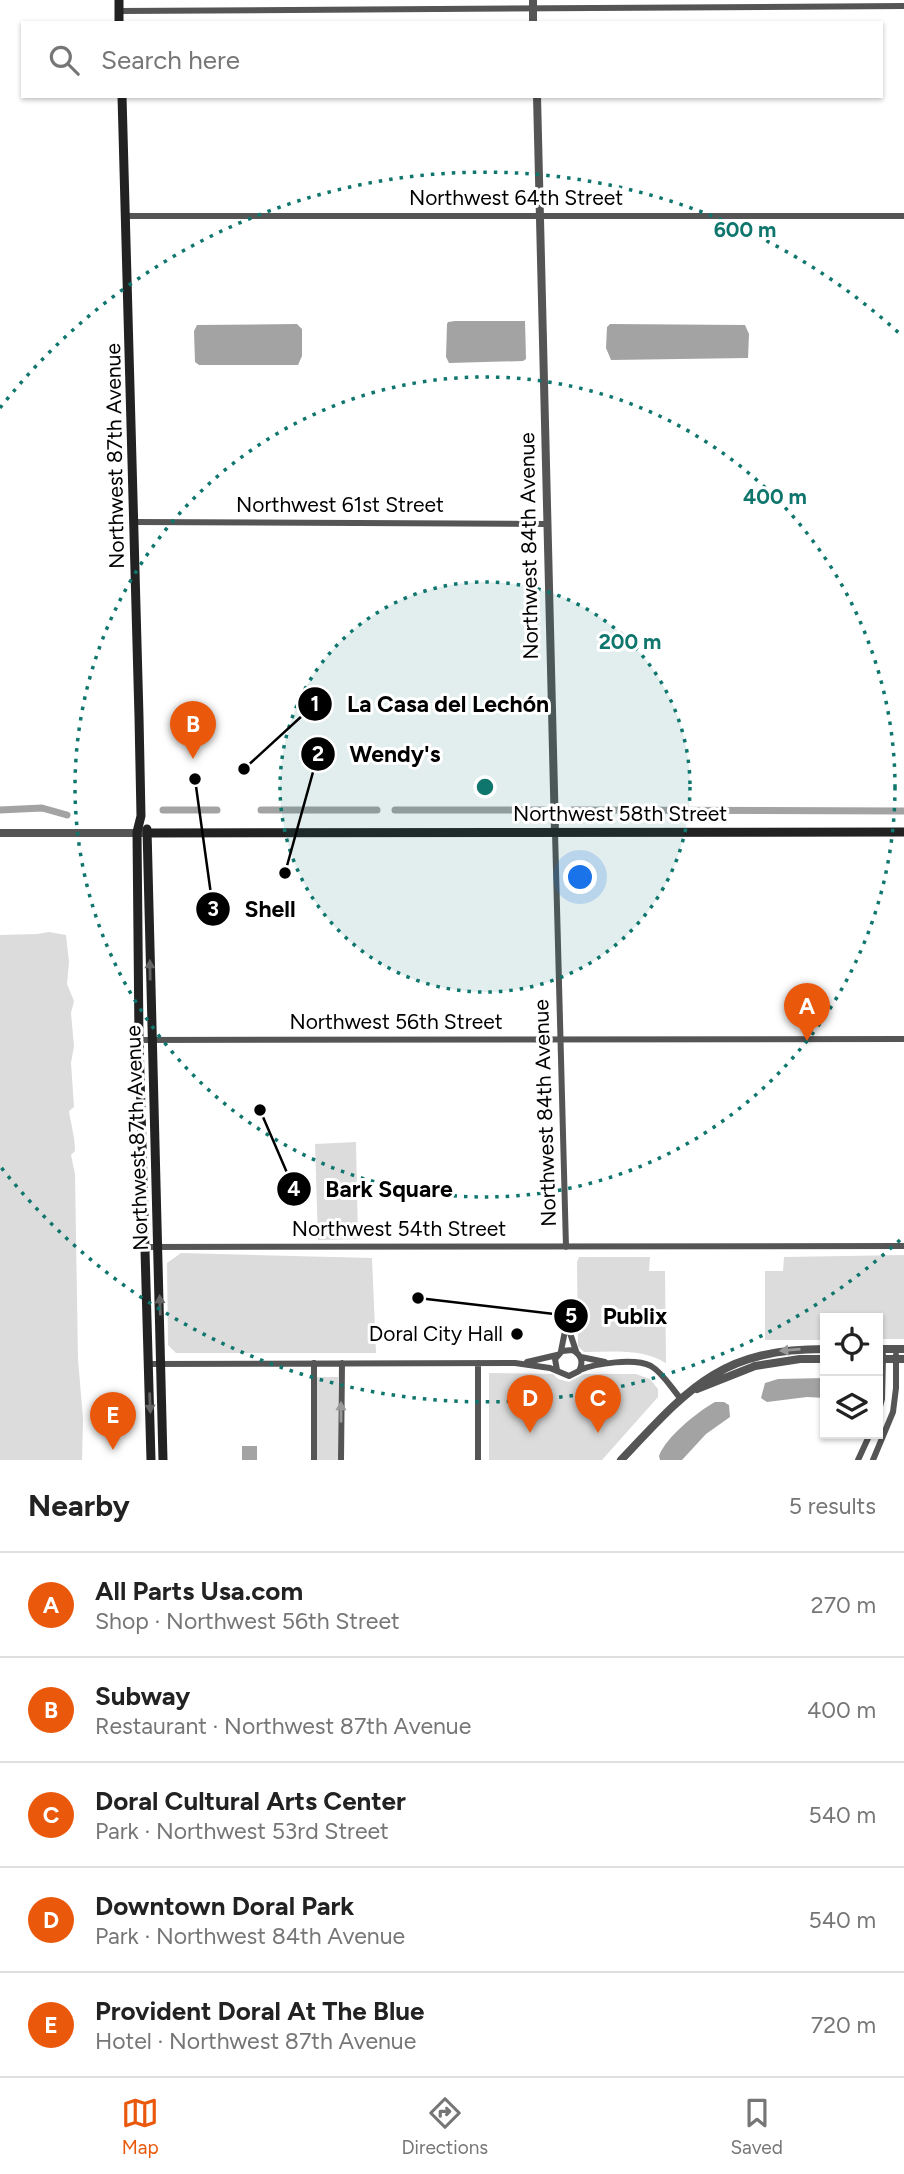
<!DOCTYPE html>
<meta charset="utf-8">
<style>
:root{--surface:#fff;--page:#f2f2f2;--text:#222;--muted:#767676;--line:#e0e0e0;--accent:#ea580c}
body{margin:0;font-family:Figtree,sans-serif;background:var(--page);color:var(--text)}
.controls{position:absolute;right:21px;bottom:21px;display:grid;overflow:hidden;border-radius:0px;box-shadow:0 2px 5px #0004}
.controls button{width:63px;height:63px;display:grid;place-items:center;padding:0;border:0;border-bottom:2px solid var(--line);background:var(--surface);color:var(--text);font:35px sans-serif}
.you{position:absolute;left:581px;top:878px;width:24px;height:24px;margin:-18px;border:5px solid #fff;border-radius:50%;background:#1a73e8;box-shadow:0 0 0 10px #1a73e833}
.badge{display:grid;place-items:center;width:46px;height:46px;border-radius:50%;background:var(--accent);color:#fff;font-size:23px;font-weight:700}
.pin{position:absolute;translate:-50% -58px;filter:drop-shadow(0 2px 4px #0008)}
.pin::after{content:'';position:absolute;top:37px;width:24px;height:21px;background:inherit;clip-path:polygon(0 0,100% 0,50% 100%)}
.list{margin:0;padding:0;list-style:none}
h2{display:flex;justify-content:space-between;align-items:center;height:91px;margin:0;padding:0 28px;font-size:30px}
h2 small{font-size:23px;font-weight:400;color:var(--muted)}
.list li{display:grid;grid-template-columns:46px 1fr auto;gap:21px;align-items:center;box-sizing:border-box;height:105px;padding:0 28px;border-top:2px solid var(--line)}
.list b{display:block;font-size:26px;white-space:nowrap}
.list p{margin:0;font-size:23px;white-space:nowrap;color:var(--muted)}
.list em{font-size:23px;font-style:normal;color:var(--muted)}
.icon{flex:none;width:38px;height:38px;fill:none;stroke:currentColor;stroke-width:2;stroke-linecap:round;stroke-linejoin:round}
.map{position:relative;flex:none;width:904px;height:1460px;overflow:hidden}
.search{position:absolute;background:var(--surface);box-shadow:0 2px 5px #0004;left:21px;right:21px;top:21px;height:77px;display:flex;align-items:center;gap:18px;box-sizing:border-box;padding:0 24px;border-radius:0px;color:var(--muted);font-size:26px}
.sheet{height:616px;background:var(--surface)}
nav{display:flex;justify-content:space-around;align-items:center;box-sizing:border-box;height:98px;border-top:2px solid var(--line);background:var(--surface);font-size:19px;color:var(--muted)}
nav a{display:grid;justify-items:center;gap:4px}
nav .on{color:var(--accent)}
.map>svg:first-child{display:block}
.green{fill:#dcdcdc}
.water{fill:#a3a3a3}
.lines{fill:none;stroke-linecap:round;stroke-linejoin:round}
.canal{stroke:#a3a3a3;stroke-width:7}
.minor{stroke:#555;stroke-width:6}
.tertiary{stroke:#555;stroke-width:8}
.secondary{stroke:#222;stroke-width:9}
.oneway{fill:#646464}
.oneway2{fill:#999}
.ring{fill:none;stroke:#0f766e;stroke-width:3.5;stroke-dasharray:3.5 7}
.poi-dot{fill:#000;stroke:#fff;stroke-width:2.5}
.labels{text-anchor:middle;stroke-width:6;stroke-linejoin:round;paint-order:stroke}
.street-label{font-size:21px;fill:#000;stroke:#fff}
.poi-label{font-size:21px;fill:#000;stroke:#fff;text-anchor:end}
.centre{fill:#0f766e;stroke:#fff;stroke-width:3.5}
.ring-label{font-size:21px;text-anchor:middle;font-weight:bold;fill:#0f766e;stroke:#fff;stroke-width:6;stroke-linejoin:round;paint-order:stroke}
.leader{fill:none;stroke:#000;stroke-width:2.5}
.callout-dot{fill:#000;stroke:#fff;stroke-width:2.5}
.mark-label{font-size:21px;text-anchor:middle;font-weight:bold;fill:#fff}
.callout-label{font-size:23px;text-anchor:middle;font-weight:bold;fill:#000;stroke:#fff;stroke-width:6;stroke-linejoin:round;paint-order:stroke}
</style>
<div class="map">
<svg width="904" height="1460" viewBox="0 0 904 1460">
<rect width="100%" height="100%" fill="#fff"/>
<!-- green -->
<path class="green" d="M 49,932 L 66,935 L 69,962 L 67,984 L 74,1001 L 71,1013 L 74,1046 L 71,1063 L 74,1107 L 69,1111 C 71,1125 75,1137 75,1151 L 71,1155 L 75,1174 L 78,1359 L 83,1419 L 82,1460 L 0,1460 L 0,935 L 37,934 Z
M 356,1142 L 358,1239 L 318,1240 L 315,1144 Z
M 181,1253 L 372,1258 L 376,1353 L 176,1353 L 168,1345 L 167,1263 Z
M 904,1255 L 904,1339 L 878,1339 L 878,1318 L 825,1318 L 825,1340 L 765,1340 L 765,1271 L 783,1271 L 784,1257 Z
M 579,1257 L 650,1257 L 649,1271 L 665,1271 L 666,1363 C 641,1348 612,1352 584,1352 L 578,1346 L 577,1262 Z
M 489,1373 L 553,1374 L 558,1379 L 569,1382 L 584,1374 L 636,1374 L 650,1379 L 658,1389 L 658,1397 L 602,1460 L 489,1460 Z
M 316,1377 L 338,1377 L 338,1460 L 316,1460 Z"/>
<!-- water -->
<path class="water" d="M 455,321 L 525,321 L 526,359 L 523,361 L 449,363 L 446,357 L 447,324 L 448,322 Z
M 297,324 L 302,329 L 302,356 L 298,365 L 199,365 L 195,362 L 194,331 L 197,325 Z
M 610,324 L 745,325 L 749,334 L 748,358 L 611,360 L 606,348 L 607,327 Z
M 825,1378 L 825,1398 L 807,1397 L 767,1402 L 761,1398 L 765,1383 L 778,1379 Z
M 715,1402 L 724,1402 L 729,1405 L 730,1417 L 706,1434 L 682,1460 L 660,1460 L 659,1456 C 666,1437 697,1412 715,1402 Z
M 242,1446 L 257,1446 L 257,1460 L 242,1460 Z"/>
<g class="lines">
<!-- canal -->
<path class="canal" d="M 0,810 L 42,808 L 67,815
M 163,810 L 217,810
M 261,810 L 377,810
M 395,810 L 544,810
M 572,810 L 904,811"/>
<!-- minor -->
<path class="minor" d="M 119,11 L 904,6
M 127,216 L 904,216
M 134,522 L 546,524
M 555,832 L 566,1247
M 139,1040 L 904,1039
M 146,1247 L 904,1246
M 568,1327 L 576,1351
M 561,1351 L 567,1321 L 567,1304
M 581,1357 L 605,1362
M 527,1362 L 557,1355
M 478,1363 L 478,1460
M 149,1364 L 515,1363 L 550,1368 L 569,1376 L 579,1371 C 584,1362 581,1354 572,1350 L 562,1351 L 555,1359 L 557,1370
M 580,1370 C 596,1363 635,1358 651,1366 C 663,1373 672,1389 681,1399
M 878,1414 L 882,1399 L 883,1355
M 314,1460 L 314,1363
M 341,1460 L 342,1363
M 858,1460 L 870,1434
M 873,1460 L 893,1412 L 896,1388 L 896,1355"/>
<!-- tertiary -->
<path class="tertiary" d="M 533,0 L 533,23
M 537,96 L 555,832
M 0,833 L 149,833
M 878,1349 L 904,1349
M 878,1359 L 904,1359
M 697,1389 L 755,1366 L 800,1359 L 825,1359
M 621,1460 C 689,1388 720,1349 825,1349"/>
<!-- secondary -->
<path class="secondary" d="M 119,0 L 119,23
M 122,96 L 139,717 L 141,816 L 137,832 L 139,1040 L 151,1460
M 147,829 L 163,1460
M 149,833 L 904,832"/>
</g>
<!-- one-way arrows -->
<defs><path id="oneway-solid" d="M-6-.8H1V-3.2L6.5 0L1 3.2V.8H-6Z" transform="scale(1.75)"/></defs>
<g class="oneway">
<use href="#oneway-solid" transform="translate(150 970) rotate(-91)"/>
<use href="#oneway-solid" transform="translate(160 1305) rotate(-92)"/>
<use href="#oneway-solid" transform="translate(150 1403) rotate(88)"/>
</g>
<g class="oneway2">
<use href="#oneway-solid" transform="translate(790 1350) rotate(175)"/>
<use href="#oneway-solid" transform="translate(341 1412) rotate(-90)"/>
</g>
<!-- distance rings -->
<circle cx="485" cy="787" r="205" fill="#0f766e" fill-opacity=".12"/>
<g class="ring">
<circle cx="485" cy="787" r="205"/>
<circle cx="485" cy="787" r="410"/>
<path d="M900 1240A615 615 0 0 1 0 1166M0 408A615 615 0 0 1 900 334"/>
</g>
<!-- markers -->
<circle class="poi-dot" cx="517" cy="1334" r="7"/>
<g class="labels">
<!-- street labels -->
<g class="street-label">
<text x="516" y="205">Northwest 64th Street</text>
<text transform="translate(115 456) rotate(-91)" y="7">Northwest 87th Avenue</text>
<text x="340" y="512">Northwest 61st Street</text>
<text transform="translate(529 546) rotate(-91)" y="7">Northwest 84th Avenue</text>
<text x="620" y="821">Northwest 58th Street</text>
<text x="396" y="1029">Northwest 56th Street</text>
<text transform="translate(545 1113) rotate(-92)" y="7">Northwest 84th Avenue</text>
<text transform="translate(137 1138) rotate(-92)" y="7">Northwest 87th Avenue</text>
<text x="399" y="1236">Northwest 54th Street</text>
</g>
<!-- poi labels -->
<g class="poi-label">
<text x="503" y="1341">Doral City Hall</text>
</g>
</g>
<circle cx="485" cy="787" r="10" class="centre"/>
<g class="ring-label">
<text x="745" y="237">600 m</text>
<text x="775" y="504">400 m</text>
<text x="630" y="649">200 m</text>
</g>
<!-- callouts -->
<path class="leader" d="M244 769L315 704M285 873L318 754M195 779L213 909M260 1110L294 1189M418 1298L571 1316"/>
<g class="callout-dot">
<circle cx="244" cy="769" r="7"/>
<circle cx="285" cy="873" r="7"/>
<circle cx="195" cy="779" r="7"/>
<circle cx="260" cy="1110" r="7"/>
<circle cx="418" cy="1298" r="7"/>
<circle cx="315" cy="704" r="18"/>
<circle cx="318" cy="754" r="18"/>
<circle cx="213" cy="909" r="18"/>
<circle cx="294" cy="1189" r="18"/>
<circle cx="571" cy="1316" r="18"/>
</g>
<g class="mark-label">
<text x="315" y="711">1</text>
<text x="318" y="761">2</text>
<text x="213" y="916">3</text>
<text x="294" y="1196">4</text>
<text x="571" y="1323">5</text>
</g>
<g class="callout-label">
<text x="448" y="712">La Casa del Lechón</text>
<text x="395" y="762">Wendy's</text>
<text x="270" y="917">Shell</text>
<text x="389" y="1197">Bark Square</text>
<text x="635" y="1324">Publix</text>
</g>
</svg>
<div class="controls">
<button><svg class="icon" aria-label="locate" viewBox="0 0 24 24"><circle cx="12" cy="12" r="6"/><path d="M12 2v4M12 18v4M2 12h4M18 12h4"/></svg></button>
<button><svg class="icon" aria-label="layers" viewBox="0 0 24 24"><path d="M12 4l9 5-9 5-9-5zM3 14l9 5 9-5"/></svg></button>
</div>
<div class="you"></div>
<div class="pin badge" style="left:807px;top:1041px">A</div>
<div class="pin badge" style="left:193px;top:759px">B</div>
<div class="pin badge" style="left:598px;top:1433px">C</div>
<div class="pin badge" style="left:530px;top:1433px">D</div>
<div class="pin badge" style="left:113px;top:1450px">E</div>
<div class="search"><svg class="icon" aria-label="search" viewBox="0 0 24 24"><circle cx="10" cy="10" r="6"/><path d="M15 15l6 6"/></svg>Search here</div>
</div>
<section class="sheet">
<h2>Nearby<small>5 results</small></h2>
<ul class="list">
<li><span class="badge">A</span><div><b>All Parts Usa.com</b><p>Shop · Northwest 56th Street</p></div><em>270 m</em></li>
<li><span class="badge">B</span><div><b>Subway</b><p>Restaurant · Northwest 87th Avenue</p></div><em>400 m</em></li>
<li><span class="badge">C</span><div><b>Doral Cultural Arts Center</b><p>Park · Northwest 53rd Street</p></div><em>540 m</em></li>
<li><span class="badge">D</span><div><b>Downtown Doral Park</b><p>Park · Northwest 84th Avenue</p></div><em>540 m</em></li>
<li><span class="badge">E</span><div><b>Provident Doral At The Blue</b><p>Hotel · Northwest 87th Avenue</p></div><em>720 m</em></li>
</ul>
</section>
<nav>
<a class="on"><svg class="icon" aria-label="map" viewBox="0 0 24 24"><path d="M3 6l6-2 6 2 6-2v14l-6 2-6-2-6 2zM9 4v14M15 6v14"/></svg>Map</a>
<a><svg class="icon" aria-label="directions" viewBox="0 0 24 24"><path d="M12 3l9 9-9 9-9-9zM9 14v-3h6M13 9l2 2-2 2"/></svg>Directions</a>
<a><svg class="icon" aria-label="saved" viewBox="0 0 24 24"><path d="M7 4h10v16l-5-4-5 4z"/></svg>Saved</a>
</nav>
